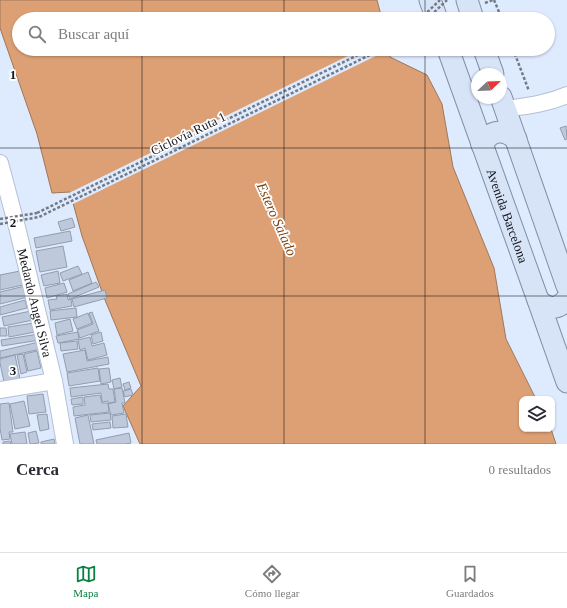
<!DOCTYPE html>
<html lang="es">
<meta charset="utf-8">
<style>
:root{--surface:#fff;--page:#f2f2f3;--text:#2b2b33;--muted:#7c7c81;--line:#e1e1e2;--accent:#0b8043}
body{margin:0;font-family:Georgia,serif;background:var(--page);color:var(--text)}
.controls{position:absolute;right:12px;bottom:12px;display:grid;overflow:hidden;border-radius:8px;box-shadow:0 1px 3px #0004}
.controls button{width:36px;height:36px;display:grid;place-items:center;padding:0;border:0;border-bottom:1px solid var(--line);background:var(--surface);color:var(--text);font:20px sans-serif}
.compass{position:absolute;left:471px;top:68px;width:36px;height:36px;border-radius:50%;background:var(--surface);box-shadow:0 1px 3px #0004;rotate:67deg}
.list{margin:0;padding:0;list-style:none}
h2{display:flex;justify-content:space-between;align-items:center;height:52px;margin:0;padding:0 16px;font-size:17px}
h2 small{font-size:13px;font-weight:400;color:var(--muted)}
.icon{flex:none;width:22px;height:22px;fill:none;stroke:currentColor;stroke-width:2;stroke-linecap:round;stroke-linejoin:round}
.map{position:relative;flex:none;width:567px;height:444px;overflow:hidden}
.search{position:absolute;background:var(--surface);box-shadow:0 1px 3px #0004;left:12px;right:12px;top:12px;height:44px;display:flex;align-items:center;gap:10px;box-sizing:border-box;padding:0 14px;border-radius:22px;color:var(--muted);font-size:15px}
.sheet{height:108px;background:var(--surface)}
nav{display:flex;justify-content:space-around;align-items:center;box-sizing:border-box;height:56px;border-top:1px solid var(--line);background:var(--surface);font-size:11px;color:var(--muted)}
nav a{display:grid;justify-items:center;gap:2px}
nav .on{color:var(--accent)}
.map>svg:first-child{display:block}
.water{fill:#dda074;stroke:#a07659}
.pier{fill:#deeafd}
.building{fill:#becadc;stroke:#929daf}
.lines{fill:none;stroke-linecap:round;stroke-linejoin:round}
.minor-casing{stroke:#b4c0d2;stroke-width:18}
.major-casing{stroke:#808ea7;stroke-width:23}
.path{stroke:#737a87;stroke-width:2.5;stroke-dasharray:3 2;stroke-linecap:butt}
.minor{stroke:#fff;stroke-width:16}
.major{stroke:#d7e3f7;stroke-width:21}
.path-bridge{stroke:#737a87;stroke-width:2.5;stroke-dasharray:3 2;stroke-linecap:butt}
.grid{fill:none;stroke:#11141b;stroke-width:1;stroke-opacity:0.55}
.labels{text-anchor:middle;stroke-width:3.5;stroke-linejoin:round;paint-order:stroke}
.street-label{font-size:13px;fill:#11141b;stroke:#fff}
.water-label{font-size:14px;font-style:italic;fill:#79400c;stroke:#fff}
.grid-label{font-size:13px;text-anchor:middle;font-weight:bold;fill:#11141b;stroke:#fff;stroke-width:3.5;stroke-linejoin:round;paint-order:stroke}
</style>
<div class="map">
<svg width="567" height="444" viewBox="0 0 567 444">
<rect width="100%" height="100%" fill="#deeafd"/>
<!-- water -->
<path class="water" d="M 0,0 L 377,0 L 382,19 L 19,19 L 19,49 L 389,49 L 390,57 L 427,75 L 442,104 L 453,167 L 494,268 L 506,339 L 536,399 L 522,399 L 522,429 L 551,429 L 556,444 L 140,444 L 123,406 L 141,386 L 105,300 L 82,236 L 70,192 L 52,193 L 37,134 L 0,28 Z"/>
<!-- pier -->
<path class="pier" d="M 362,49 L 390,49 L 71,205 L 68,194 L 67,194 Z"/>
<!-- building -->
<path class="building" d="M 566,126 L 567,139 L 565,140 L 560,128 Z
M 72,218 L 75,227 L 61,231 L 58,222 Z
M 70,231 L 72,241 L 36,248 L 34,238 Z
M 63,246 L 67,267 L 40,272 L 36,251 Z
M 78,266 L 82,274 L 63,281 L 60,273 Z
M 20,271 L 23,285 L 0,290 L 0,275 Z
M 58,271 L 60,283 L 44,286 L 41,275 Z
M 88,272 L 92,283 L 73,291 L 69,280 Z
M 96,282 L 99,287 L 70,299 L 68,294 Z
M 64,283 L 67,292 L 47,298 L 45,288 Z
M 25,286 L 28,297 L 0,304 L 0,292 Z
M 105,290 L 107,298 L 74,307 L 72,299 Z
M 67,294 L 68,300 L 71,299 L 72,306 L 50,310 L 48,300 L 57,299 L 56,296 Z
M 25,300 L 27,308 L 0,315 L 0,307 Z
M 76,308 L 77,317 L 51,320 L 50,311 Z
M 31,311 L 33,320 L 4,326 L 2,317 Z
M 92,312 L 99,331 L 80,338 L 77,330 L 93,324 L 89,313 Z
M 88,313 L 92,323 L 77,329 L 73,319 Z
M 70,319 L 73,331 L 57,335 L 55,323 Z
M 34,323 L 35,332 L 9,337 L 8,327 Z
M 0,328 L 6,328 L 7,336 L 0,336 Z
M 78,332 L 79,339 L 58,343 L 56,336 Z
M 101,332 L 103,341 L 93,344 L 91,335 Z
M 39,334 L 40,340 L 2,346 L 1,340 Z
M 90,337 L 92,346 L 104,343 L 107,355 L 88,360 L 85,348 L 80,350 L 78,340 Z
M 77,341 L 78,349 L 61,351 L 60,343 Z
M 39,342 L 41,349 L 0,358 L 0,351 Z
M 85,350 L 87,361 L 108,357 L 109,364 L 67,372 L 63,354 Z
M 37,351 L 41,368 L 28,371 L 24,354 Z
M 23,354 L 27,372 L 21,374 L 17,355 Z
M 15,355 L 20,379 L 4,382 L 0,363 L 0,359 Z
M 98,368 L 100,381 L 69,386 L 67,373 Z
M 109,368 L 111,382 L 101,384 L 99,369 Z
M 120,378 L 122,387 L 114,389 L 112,380 Z
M 129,382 L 131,388 L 125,390 L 123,384 Z
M 108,384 L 109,389 L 113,389 L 115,402 L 109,403 L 108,401 L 102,402 L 101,393 L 71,397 L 70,388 Z
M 122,388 L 125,403 L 122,403 L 124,413 L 111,415 L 108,404 L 116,402 L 114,389 Z
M 131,389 L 133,395 L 125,397 L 123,391 Z
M 43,394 L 46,412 L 29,414 L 27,396 Z
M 100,395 L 102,403 L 108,403 L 109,412 L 74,416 L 73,407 L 85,405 L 84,397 Z
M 83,397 L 83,404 L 72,405 L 71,399 Z
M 24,401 L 30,426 L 15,429 L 10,404 Z
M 9,403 L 13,432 L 9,432 L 10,439 L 2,440 L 0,428 L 0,404 Z
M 110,413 L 111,420 L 91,422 L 90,415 Z
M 47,414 L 49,429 L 40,431 L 37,415 Z
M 126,414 L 128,427 L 113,428 L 112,416 Z
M 88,415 L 94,444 L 80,444 L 75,418 Z
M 110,422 L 111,428 L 93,430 L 92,424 Z
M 36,431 L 39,443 L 30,444 L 28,433 Z
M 25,432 L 27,444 L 12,444 L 10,434 Z
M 129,433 L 131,443 L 125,444 L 97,444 L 96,440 Z
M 54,439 L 55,444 L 41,444 L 41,442 Z
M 10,441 L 11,444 L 3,444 L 3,442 Z"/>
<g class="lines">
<defs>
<g id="minor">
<path d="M 505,109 C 527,106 546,104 567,95"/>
<path id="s1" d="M 0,163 L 17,227 L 54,381 L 65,444"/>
<path d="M 0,390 L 54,381"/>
</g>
<g id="major">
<path d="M 430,0 L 437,19"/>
<path d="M 467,0 L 473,19"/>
<path id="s2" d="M 448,49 L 538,300 L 567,382"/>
<path d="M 484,49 L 493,74"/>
<path d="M 501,97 L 567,286"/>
<path d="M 482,145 C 490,130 503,128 516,139"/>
<path d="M 538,300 C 548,310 558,310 567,299"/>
</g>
</defs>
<!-- minor casing -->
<use href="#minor" class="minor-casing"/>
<!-- major casing -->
<use href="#major" class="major-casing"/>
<!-- path -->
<path class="path" d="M 494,0 L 502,19
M 485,3 L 493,0
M 513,49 L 529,91
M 37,213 L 370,49"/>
<!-- minor -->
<use href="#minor" class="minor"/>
<!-- major -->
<use href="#major" class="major"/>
<!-- path-bridge -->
<path class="path-bridge" d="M 420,19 L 440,0
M 427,19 L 447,0
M 0,219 L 37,213
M 0,224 L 39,217 L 382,49"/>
</g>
<!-- grid -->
<path class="grid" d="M 142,0 L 142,19M 284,0 L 284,19M 425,0 L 425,19M 142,49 L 142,444M 284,49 L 284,444M 425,49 L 425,444M 0,148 L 567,148M 0,296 L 567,296"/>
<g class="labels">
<!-- street labels -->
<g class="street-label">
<text transform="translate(188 133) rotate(-26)" y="5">Ciclovía Ruta 1</text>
<text dy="5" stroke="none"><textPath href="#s2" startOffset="177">Avenida Barcelona</textPath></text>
<text dy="5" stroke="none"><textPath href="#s1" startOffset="144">Medardo Angel Silva</textPath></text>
</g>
<!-- water labels -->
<g class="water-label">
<text transform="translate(277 219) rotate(66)" y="5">Estero Salado</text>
</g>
</g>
<g class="grid-label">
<text x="13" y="79">1</text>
<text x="13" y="227">2</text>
<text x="13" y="375">3</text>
</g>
</svg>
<div class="controls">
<button><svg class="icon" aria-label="layers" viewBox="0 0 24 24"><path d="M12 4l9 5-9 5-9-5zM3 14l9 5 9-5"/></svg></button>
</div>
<svg class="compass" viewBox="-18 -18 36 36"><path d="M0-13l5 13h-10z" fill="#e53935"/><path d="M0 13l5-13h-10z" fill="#7c7c81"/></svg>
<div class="search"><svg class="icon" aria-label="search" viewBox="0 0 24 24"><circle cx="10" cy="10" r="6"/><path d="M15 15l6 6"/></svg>Buscar aquí</div>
</div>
<section class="sheet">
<h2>Cerca<small>0 resultados</small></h2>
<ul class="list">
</ul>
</section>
<nav>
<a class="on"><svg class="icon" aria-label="map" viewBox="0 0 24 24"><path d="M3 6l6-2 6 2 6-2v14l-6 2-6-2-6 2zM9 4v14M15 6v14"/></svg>Mapa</a>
<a><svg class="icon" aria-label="directions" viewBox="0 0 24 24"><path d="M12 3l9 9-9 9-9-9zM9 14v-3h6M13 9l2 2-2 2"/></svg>Cómo llegar</a>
<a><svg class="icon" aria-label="saved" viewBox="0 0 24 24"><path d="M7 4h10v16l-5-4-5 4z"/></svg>Guardados</a>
</nav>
